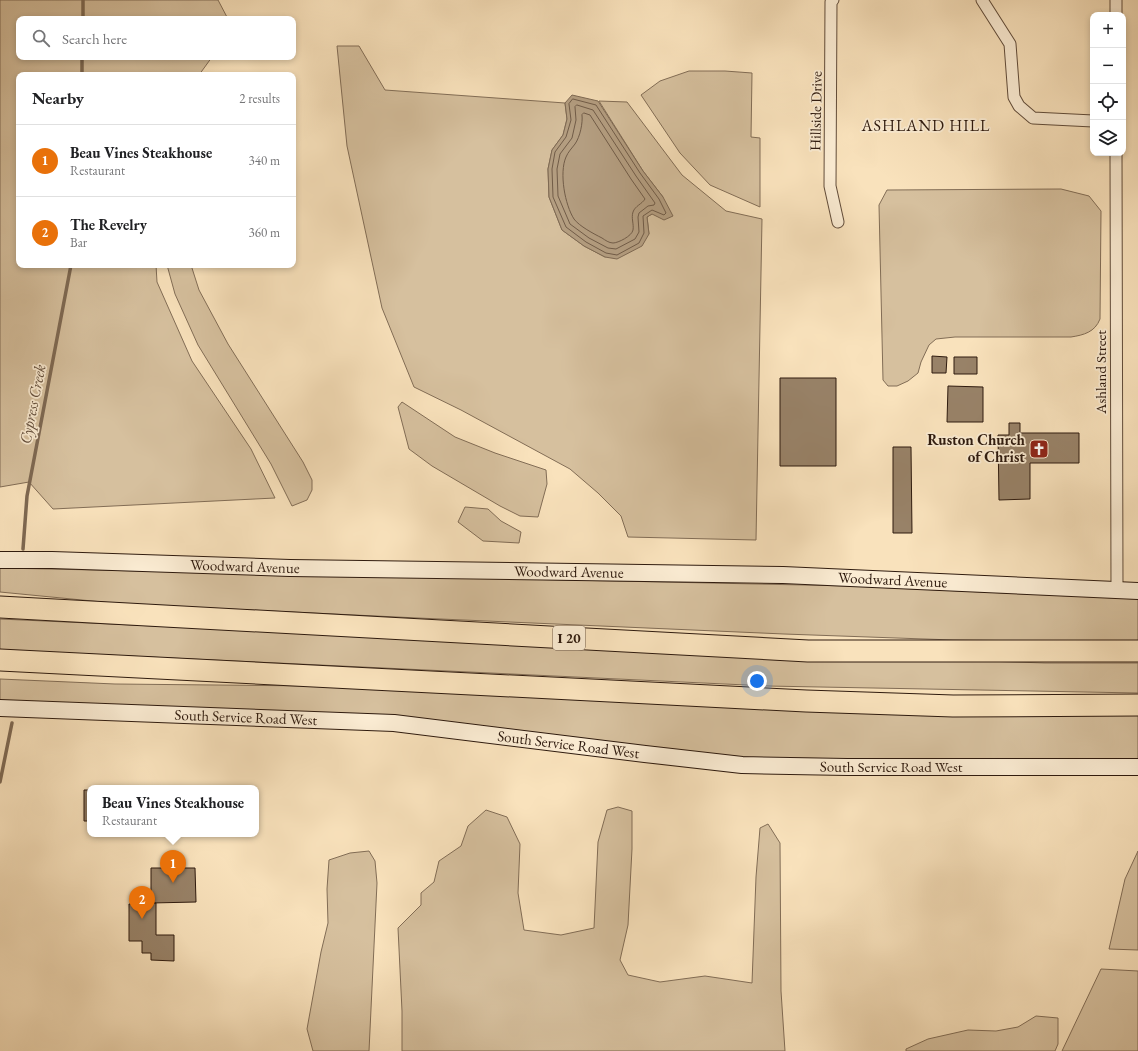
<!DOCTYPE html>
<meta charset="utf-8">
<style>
:root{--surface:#fff;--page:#f6f6f6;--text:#202124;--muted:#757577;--line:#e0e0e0;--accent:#db2777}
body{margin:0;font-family:"EB Garamond",serif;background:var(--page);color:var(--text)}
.controls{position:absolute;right:12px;top:12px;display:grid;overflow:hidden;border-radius:8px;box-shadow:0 2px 6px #0003}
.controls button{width:36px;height:36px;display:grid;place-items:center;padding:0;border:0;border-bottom:1px solid var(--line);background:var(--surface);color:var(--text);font:20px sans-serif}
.you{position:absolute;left:757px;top:681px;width:14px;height:14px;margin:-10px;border:3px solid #fff;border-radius:50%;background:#1a73e8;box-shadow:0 0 0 6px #1a73e833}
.badge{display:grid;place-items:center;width:26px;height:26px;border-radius:50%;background:var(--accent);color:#fff;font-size:13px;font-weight:700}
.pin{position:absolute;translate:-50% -33px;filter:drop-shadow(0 1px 2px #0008)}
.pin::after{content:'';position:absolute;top:21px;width:14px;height:12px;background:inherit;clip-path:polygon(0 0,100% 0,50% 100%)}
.popup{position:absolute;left:87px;top:785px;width:172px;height:52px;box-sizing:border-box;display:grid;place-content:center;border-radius:8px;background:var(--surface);filter:drop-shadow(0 1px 3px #0005);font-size:13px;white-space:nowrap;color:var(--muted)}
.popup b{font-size:15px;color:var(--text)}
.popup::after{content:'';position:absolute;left:50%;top:100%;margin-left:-8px;border:8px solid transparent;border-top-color:var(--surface)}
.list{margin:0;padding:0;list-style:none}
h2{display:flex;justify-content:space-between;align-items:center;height:52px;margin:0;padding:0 16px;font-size:17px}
h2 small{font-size:13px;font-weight:400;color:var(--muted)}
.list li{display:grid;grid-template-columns:26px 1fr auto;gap:12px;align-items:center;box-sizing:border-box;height:72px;padding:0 16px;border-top:1px solid var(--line)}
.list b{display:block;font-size:15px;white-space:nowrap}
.list p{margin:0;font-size:13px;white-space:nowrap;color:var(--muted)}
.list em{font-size:13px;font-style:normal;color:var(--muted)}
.icon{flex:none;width:22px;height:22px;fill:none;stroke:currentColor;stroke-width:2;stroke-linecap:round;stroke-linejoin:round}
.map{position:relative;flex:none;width:1138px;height:1051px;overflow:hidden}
.search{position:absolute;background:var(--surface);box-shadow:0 2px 6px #0003;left:16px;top:16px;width:280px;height:44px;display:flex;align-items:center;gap:10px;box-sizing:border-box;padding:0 14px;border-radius:8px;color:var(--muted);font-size:15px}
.panel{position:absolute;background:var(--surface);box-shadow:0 2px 6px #0003;left:16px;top:72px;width:280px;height:196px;border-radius:8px}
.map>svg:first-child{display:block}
.green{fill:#d6c09e;stroke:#826d56}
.water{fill:#b49e81;stroke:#7e6953}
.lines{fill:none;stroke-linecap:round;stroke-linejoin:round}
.shore{stroke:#715c48;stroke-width:1}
.stream{stroke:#7e6953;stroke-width:3.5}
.building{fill:#988268;stroke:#2e1a0e}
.minor-casing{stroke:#614c3a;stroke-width:13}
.secondary-casing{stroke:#2e1a0e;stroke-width:18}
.motorway-casing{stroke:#2e1a0e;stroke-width:23}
.minor{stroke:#fbecd3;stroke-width:11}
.secondary{stroke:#fbecd3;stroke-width:16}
.motorway{stroke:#f9e2bc;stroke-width:21}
.labels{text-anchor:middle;stroke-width:3.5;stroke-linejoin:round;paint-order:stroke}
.shield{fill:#fbecd3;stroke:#6c5949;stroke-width:1}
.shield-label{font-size:14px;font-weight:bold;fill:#2e1a0e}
.street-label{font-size:15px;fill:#2e1a0e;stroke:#fbecd3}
.poi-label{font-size:15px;font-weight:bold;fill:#2e1a0e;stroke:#fbecd3;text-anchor:end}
.neighbourhood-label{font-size:16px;letter-spacing:1px;fill:#2e1a0e;stroke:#fbecd3}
.water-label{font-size:16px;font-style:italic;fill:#644f3c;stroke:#fbecd3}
</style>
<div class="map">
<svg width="1138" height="1051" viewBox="0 0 1138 1051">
<rect width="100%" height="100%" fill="#f9e2bc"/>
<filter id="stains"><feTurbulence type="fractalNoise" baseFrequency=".005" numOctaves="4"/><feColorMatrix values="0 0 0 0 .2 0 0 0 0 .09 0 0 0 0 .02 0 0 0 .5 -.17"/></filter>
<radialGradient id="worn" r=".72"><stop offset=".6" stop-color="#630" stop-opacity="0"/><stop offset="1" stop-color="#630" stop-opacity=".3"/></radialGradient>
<!-- green -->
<path class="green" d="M 0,0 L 218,0 L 228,19 L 19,19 L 19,57 L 212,57 L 199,75 L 19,75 L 19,265 L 156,265 L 157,282 L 192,361 L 251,449 L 275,498 L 53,509 L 29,482 L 0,487 Z
M 337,46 L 359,46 L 385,90 L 565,103 L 567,119 L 563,135 L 552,150 L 548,169 L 549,197 L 562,230 L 584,246 L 605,257 L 649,234 L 647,217 L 652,214 L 663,197 L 643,171 L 599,101 L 627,102 L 682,175 L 726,211 L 762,219 L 756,540 L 628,537 L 621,516 L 598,493 L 570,469 L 461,410 L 414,387 L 382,308 L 347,146 Z
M 689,71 L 725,71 L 752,73 L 751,137 L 760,138 L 760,207 L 710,185 L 680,153 L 641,95 L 660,81 Z
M 1061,189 L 1089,196 L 1101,211 L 1100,319 C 1095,332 1084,335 1071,337 L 955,337 L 936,339 L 929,345 L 921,362 L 918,373 L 908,381 L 897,386 L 888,386 L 883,380 L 879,205 L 887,190 Z
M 167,265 L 191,265 L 199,290 L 228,344 L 303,462 L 312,480 L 312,490 L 307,500 L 292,506 L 271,464 L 198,345 L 175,294 Z
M 402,402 L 455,437 L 495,453 L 546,470 L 547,484 L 538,517 L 520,516 L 500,506 L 432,466 L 409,449 L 398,407 Z
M 465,507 L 488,509 L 501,521 L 521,532 L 519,543 L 483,541 L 458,522 Z
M 0,568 L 851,586 L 1138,599 L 1138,642 L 953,640 L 784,634 L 418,618 L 123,604 L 0,592 Z
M 0,619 L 771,654 L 1045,663 L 1138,663 L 1138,693 L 767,686 L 0,650 Z
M 0,679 L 115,684 L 313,686 L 1138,714 L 1138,761 L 758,758 L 0,701 Z
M 618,807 L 632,811 L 632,849 L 628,925 L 620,960 L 628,975 L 660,982 L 705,976 L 752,983 L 756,877 L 760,828 L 768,824 L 780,843 L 781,991 L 785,1051 L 402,1051 L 402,1011 L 398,928 L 421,905 L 421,893 L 434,882 L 439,861 L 461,846 L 468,826 L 486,810 L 507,817 L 520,844 L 518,893 L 524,930 L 561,935 L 594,928 L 598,842 L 607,810 Z
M 369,851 L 375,861 L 377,883 L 369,1051 L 313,1051 L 307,1029 L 321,952 L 328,923 L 327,889 L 329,860 L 350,853 Z
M 1138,851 L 1138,950 L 1109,949 L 1125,879 Z
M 1101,969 L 1138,971 L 1138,1051 L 1062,1051 Z
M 1036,1016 L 1058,1018 L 1058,1044 L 1055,1051 L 906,1051 L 906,1049 L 928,1039 L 968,1030 L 996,1031 L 1018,1027 Z"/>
<!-- water -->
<path class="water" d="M 572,95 L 598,101 L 643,171 L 663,197 L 673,216 L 664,220 L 652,214 L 647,217 L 649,234 L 642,246 L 617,259 L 605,257 L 584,246 L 562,230 L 549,197 L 548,169 L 552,150 L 563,135 L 567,119 L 565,103 Z"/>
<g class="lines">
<!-- shore -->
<path class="shore" d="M 573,99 L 596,105 L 640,173 L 659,199 L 666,213 L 664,215 L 652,210 L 643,216 L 644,233 L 639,243 L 617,255 L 606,253 L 586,242 L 566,227 L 553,197 L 552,169 L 555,152 L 566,137 L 571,120 L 569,104 Z
M 577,105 L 593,110 L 636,176 L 655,203 L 654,205 L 648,206 L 639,213 L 638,217 L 639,232 L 635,239 L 616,249 L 608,248 L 589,238 L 570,224 L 558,196 L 557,169 L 560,154 L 572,138 L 576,120 L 575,107 Z
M 584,113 L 590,115 L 631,179 L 645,199 C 642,204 635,206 633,212 C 631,218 634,224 633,230 C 632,236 618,243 613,243 C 609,243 605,240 602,238 C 594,234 579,226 574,219 C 565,205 559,173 566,157 C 568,152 572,148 575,144 C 580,137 583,123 582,115 Z"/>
<!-- stream -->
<path class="stream" d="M 83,19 L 83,0
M 82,75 L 82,57
M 23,549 L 27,496 L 71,265
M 0,782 L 12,723"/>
</g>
<!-- building -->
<path class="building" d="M 932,356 L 947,357 L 946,373 L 932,373 Z
M 954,357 L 977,357 L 977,374 L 954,374 Z
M 780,378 L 836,378 L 836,466 L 780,466 Z
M 948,386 L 983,387 L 983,422 L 947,422 Z
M 1009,423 L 1020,423 L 1020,433 L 1079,433 L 1079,463 L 1030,463 L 1030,499 L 999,500 L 998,435 L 1009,435 Z
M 893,447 L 911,447 L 912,533 L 893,533 Z
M 84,790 L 90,790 L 90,821 L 84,821 Z
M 223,834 L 245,834 L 245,836 L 223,836 Z
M 179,863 L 179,868 L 195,868 L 196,902 L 151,903 L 151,868 L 166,868 L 166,864 Z
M 140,899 L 151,899 L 151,903 L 156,903 L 156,935 L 174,935 L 174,961 L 151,960 L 151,953 L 142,953 L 142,941 L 129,941 L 129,904 L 140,904 Z"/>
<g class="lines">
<defs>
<path id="minor" d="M 833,0 L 831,2 L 830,186 L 838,222
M 982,0 L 1010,44 L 1014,97 L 1019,106 L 1033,118 L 1093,121
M 1116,0 L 1116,15
M 1116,153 L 1117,590"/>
<g id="secondary">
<path id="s1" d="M 0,560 L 52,560 L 290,568 L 783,575 L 1138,591"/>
<path id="s2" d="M 0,708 L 394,723 L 645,754 L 742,765 L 847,767 L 1138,767"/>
</g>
<path id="motorway" d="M 0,607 L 808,651 L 1138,651
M 0,660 L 806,701 L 953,706 L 1138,705"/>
</defs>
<!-- minor casing -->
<use href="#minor" class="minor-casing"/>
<!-- secondary casing -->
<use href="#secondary" class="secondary-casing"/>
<!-- motorway casing -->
<use href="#motorway" class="motorway-casing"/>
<!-- minor -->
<use href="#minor" class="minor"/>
<!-- secondary -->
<use href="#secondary" class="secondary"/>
<!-- motorway -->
<use href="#motorway" class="motorway"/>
</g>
<!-- icons -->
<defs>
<symbol id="church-square" viewBox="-11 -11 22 22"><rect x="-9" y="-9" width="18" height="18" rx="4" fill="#8f2418" stroke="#fbecd3"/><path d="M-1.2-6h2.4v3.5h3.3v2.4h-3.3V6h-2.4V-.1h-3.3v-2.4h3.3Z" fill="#fff"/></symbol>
</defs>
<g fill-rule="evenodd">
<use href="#church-square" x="1028" y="438" width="22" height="22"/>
</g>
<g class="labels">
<!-- shield labels -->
<rect class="shield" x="553" y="626" width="32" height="24" rx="3"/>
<g class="shield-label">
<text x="569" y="643">I 20</text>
</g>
<!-- street labels -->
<g class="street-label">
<text transform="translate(816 111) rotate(-89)" y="5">Hillside Drive</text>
<text transform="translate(1101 372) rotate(-90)" y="5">Ashland Street</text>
<text dy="5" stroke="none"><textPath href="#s1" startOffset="245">Woodward Avenue</textPath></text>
<text dy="5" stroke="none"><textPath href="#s1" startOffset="569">Woodward Avenue</textPath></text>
<text dy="5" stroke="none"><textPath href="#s1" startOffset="893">Woodward Avenue</textPath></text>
<text dy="5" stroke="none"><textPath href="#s2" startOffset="246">South Service Road West</textPath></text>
<text dy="5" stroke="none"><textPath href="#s2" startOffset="570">South Service Road West</textPath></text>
<text dy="5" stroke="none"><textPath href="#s2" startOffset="894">South Service Road West</textPath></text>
</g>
<!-- poi labels -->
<g class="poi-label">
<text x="1025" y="445">Ruston Church<tspan x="1025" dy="17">of Christ</tspan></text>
</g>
<!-- neighbourhood labels -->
<g class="neighbourhood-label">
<text x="926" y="131">ASHLAND HILL</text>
</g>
<!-- water labels -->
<g class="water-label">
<text transform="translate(32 404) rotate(-79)" y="6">Cypress Creek</text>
</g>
</g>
<rect width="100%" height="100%" filter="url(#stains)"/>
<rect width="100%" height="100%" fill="url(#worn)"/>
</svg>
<div class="controls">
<button>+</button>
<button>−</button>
<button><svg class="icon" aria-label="locate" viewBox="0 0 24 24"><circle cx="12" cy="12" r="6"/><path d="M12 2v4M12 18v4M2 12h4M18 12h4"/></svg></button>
<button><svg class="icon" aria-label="layers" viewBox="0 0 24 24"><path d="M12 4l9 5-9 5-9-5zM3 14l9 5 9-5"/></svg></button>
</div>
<div class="you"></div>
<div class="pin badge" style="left:173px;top:883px;background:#e8710a">1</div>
<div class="popup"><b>Beau Vines Steakhouse</b>Restaurant</div>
<div class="pin badge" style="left:142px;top:919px;background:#e8710a">2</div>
<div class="search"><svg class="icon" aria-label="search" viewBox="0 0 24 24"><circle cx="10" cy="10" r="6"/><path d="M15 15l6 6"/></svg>Search here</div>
<section class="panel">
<h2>Nearby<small>2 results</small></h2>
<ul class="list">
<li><span class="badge" style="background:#e8710a">1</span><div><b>Beau Vines Steakhouse</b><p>Restaurant</p></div><em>340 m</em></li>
<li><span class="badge" style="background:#e8710a">2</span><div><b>The Revelry</b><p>Bar</p></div><em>360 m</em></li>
</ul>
</section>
</div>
